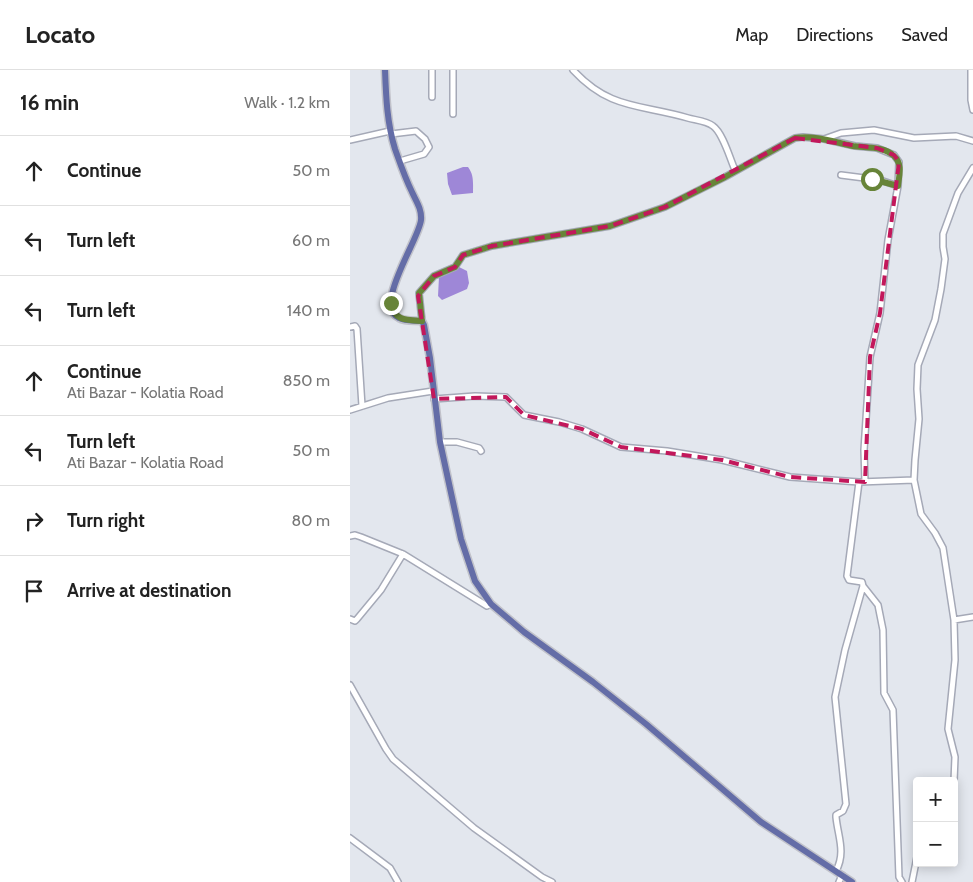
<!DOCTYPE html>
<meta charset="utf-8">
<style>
:root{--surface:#fff;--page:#f6f6f6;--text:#222;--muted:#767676;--line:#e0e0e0}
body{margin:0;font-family:Cabin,sans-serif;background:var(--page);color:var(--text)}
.controls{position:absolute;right:15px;bottom:15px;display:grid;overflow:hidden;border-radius:5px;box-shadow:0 2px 12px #0003}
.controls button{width:45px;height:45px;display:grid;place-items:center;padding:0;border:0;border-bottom:1px solid var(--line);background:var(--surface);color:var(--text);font:25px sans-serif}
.stop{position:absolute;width:15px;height:15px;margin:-11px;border:4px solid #678438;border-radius:50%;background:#fff}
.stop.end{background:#678438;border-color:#fff;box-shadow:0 1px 5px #0008}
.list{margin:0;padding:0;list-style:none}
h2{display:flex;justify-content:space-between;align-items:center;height:65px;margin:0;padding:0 20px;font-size:21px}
h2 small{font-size:16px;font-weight:400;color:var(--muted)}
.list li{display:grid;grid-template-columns:32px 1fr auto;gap:15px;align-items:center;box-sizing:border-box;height:70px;padding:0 20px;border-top:1px solid var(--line)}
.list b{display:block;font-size:19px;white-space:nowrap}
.list p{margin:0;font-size:16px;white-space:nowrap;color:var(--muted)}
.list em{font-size:16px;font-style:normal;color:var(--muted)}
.icon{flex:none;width:28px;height:28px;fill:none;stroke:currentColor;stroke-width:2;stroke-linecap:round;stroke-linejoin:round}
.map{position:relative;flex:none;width:623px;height:812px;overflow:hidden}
header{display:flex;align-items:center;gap:30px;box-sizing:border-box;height:70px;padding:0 25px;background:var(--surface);border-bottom:1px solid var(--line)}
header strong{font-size:24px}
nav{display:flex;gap:28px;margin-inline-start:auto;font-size:18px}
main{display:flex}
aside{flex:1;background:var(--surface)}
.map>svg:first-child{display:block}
.water{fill:#9e87d7}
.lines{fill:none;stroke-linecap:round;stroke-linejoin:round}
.minor-casing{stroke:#a5a9b7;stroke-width:8}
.major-casing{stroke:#c1c2ca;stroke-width:9}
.minor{stroke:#fff;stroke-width:5}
.major{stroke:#646da7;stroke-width:6}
.route{stroke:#678438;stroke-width:6}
.marked{fill:none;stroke:#c2185b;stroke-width:4;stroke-dasharray:10 6;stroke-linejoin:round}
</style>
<header>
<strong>Locato</strong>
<nav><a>Map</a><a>Directions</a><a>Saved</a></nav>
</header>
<main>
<aside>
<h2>16 min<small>Walk · 1.2 km</small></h2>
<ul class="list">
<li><svg class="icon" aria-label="ahead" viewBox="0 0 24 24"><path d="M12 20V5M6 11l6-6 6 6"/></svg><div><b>Continue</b></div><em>50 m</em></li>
<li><svg class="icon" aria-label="left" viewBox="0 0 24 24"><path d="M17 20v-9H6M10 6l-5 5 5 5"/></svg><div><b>Turn left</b></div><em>60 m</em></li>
<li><svg class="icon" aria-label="left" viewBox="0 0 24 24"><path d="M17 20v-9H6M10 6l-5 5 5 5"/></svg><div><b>Turn left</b></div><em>140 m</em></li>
<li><svg class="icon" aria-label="ahead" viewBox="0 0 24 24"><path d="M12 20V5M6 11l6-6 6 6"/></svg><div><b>Continue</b><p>Ati Bazar - Kolatia Road</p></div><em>850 m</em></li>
<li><svg class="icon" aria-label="left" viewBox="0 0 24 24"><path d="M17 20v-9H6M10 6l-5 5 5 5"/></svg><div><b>Turn left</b><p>Ati Bazar - Kolatia Road</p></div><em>50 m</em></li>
<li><svg class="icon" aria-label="right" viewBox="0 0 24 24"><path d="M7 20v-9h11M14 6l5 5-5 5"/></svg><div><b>Turn right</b></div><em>80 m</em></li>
<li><svg class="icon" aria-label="arrive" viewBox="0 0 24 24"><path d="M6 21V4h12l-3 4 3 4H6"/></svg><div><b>Arrive at destination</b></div></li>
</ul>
</aside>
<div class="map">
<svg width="623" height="812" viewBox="0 0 623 812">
<rect width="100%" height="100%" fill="#e3e7ee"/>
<!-- water -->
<path class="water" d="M 113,97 L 118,97 C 124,105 123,112 123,123 L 102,125 L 98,114 L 97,103 Z
M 109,197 L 117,201 L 119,213 L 117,219 L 92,230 L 88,226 L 89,207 Z"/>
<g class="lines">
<defs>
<path id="minor" d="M 82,0 L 82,27
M 103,0 L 103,44
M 223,0 C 260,40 290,34 338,48 C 345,50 357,51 363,56 C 373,63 380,89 385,100
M 621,0 L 621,30 L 623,40
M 41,64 L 66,61 L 75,69 L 79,77 L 74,84 L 50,91
M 474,69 L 505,76 L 527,78 L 544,85 L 549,92 L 548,116 L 538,170 L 530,243 L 520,287 L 514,380 L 515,412
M 0,70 L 40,61
M 491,105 L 530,110 L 548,116
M 72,251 L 69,223 L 84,206 L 105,197 L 113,185 L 142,176 L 260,156 L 315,137 L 375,107 L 445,68 L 453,67 L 474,69 L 491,63 L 524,60 L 564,68 L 606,66 L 623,71
M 0,257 L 5,256 L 7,259 L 12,336
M 84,329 L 125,326 L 156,327 L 174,345 L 209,352 L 232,359 L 271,377 L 317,381 L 372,390 L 440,407 L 509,412 L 564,410
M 0,340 L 38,328 L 83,321
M 90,372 L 107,372 L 129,378 L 131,381
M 0,466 L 5,465 L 11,467 L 53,484 L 31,520 L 7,549 L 5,551 L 0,549
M 53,484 L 137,536 L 141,534
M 513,516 L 528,535 L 533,560 L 534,623 L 543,640 L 549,807 L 552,812
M 604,550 L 623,547
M 0,615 L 36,679 L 43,689 L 124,758 L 192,807 L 202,812
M 604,711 L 605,687 L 598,659 L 605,590 L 604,550 L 593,478 L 585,463 L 571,444 L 564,410 L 565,390 L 569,349 L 567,319 L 568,295 L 585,250 L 591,219 L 595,189 L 593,177 L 593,164 L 608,123 L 623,98
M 0,768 L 40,798 L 48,812
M 486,801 C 496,782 488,767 486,747 L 486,745 L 493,741 L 496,734 L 485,627 L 495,580 L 513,516 L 512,512 L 499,510 L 497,506 L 509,412
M 489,812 L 492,805
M 562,812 L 567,787"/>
<path id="major" d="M 35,0 C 36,27 37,53 45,79 C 50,93 55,108 62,122 C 66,131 72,139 71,150 C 69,170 23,235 49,248 C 56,252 65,250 72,251 L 74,255 L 80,288 L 90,372 L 111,469 L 125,511 L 141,534 L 174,562 L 243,612 L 296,654 L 411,752 L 502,812"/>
</defs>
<!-- minor casing -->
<use href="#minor" class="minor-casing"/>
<!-- major casing -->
<use href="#major" class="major-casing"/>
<!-- minor -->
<use href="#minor" class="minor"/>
<!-- major -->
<use href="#major" class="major"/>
</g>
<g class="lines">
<!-- route -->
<path class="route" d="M 41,233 C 44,251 56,250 72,251 L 69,223 L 84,206 L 105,197 L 113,185 L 142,176 L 260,156 L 315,137 L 375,107 L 445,68 C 465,65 484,72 503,76 C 516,78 534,76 544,86 C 553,94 549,106 548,116 L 522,109"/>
</g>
<!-- marked area -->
<path class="marked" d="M 445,68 L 527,78 L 544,85 L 549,92 L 530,243 L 520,287 L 515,412 L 440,407 L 372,390 L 271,377 L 232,359 L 174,345 L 156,327 L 84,329 L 68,226 L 84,206 L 105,197 L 113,185 L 142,176 L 260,156 L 315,137 Z"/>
</svg>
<div class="controls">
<button>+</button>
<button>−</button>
</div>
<div class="stop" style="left:522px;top:109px"></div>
<div class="stop end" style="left:41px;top:233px"></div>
</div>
</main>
